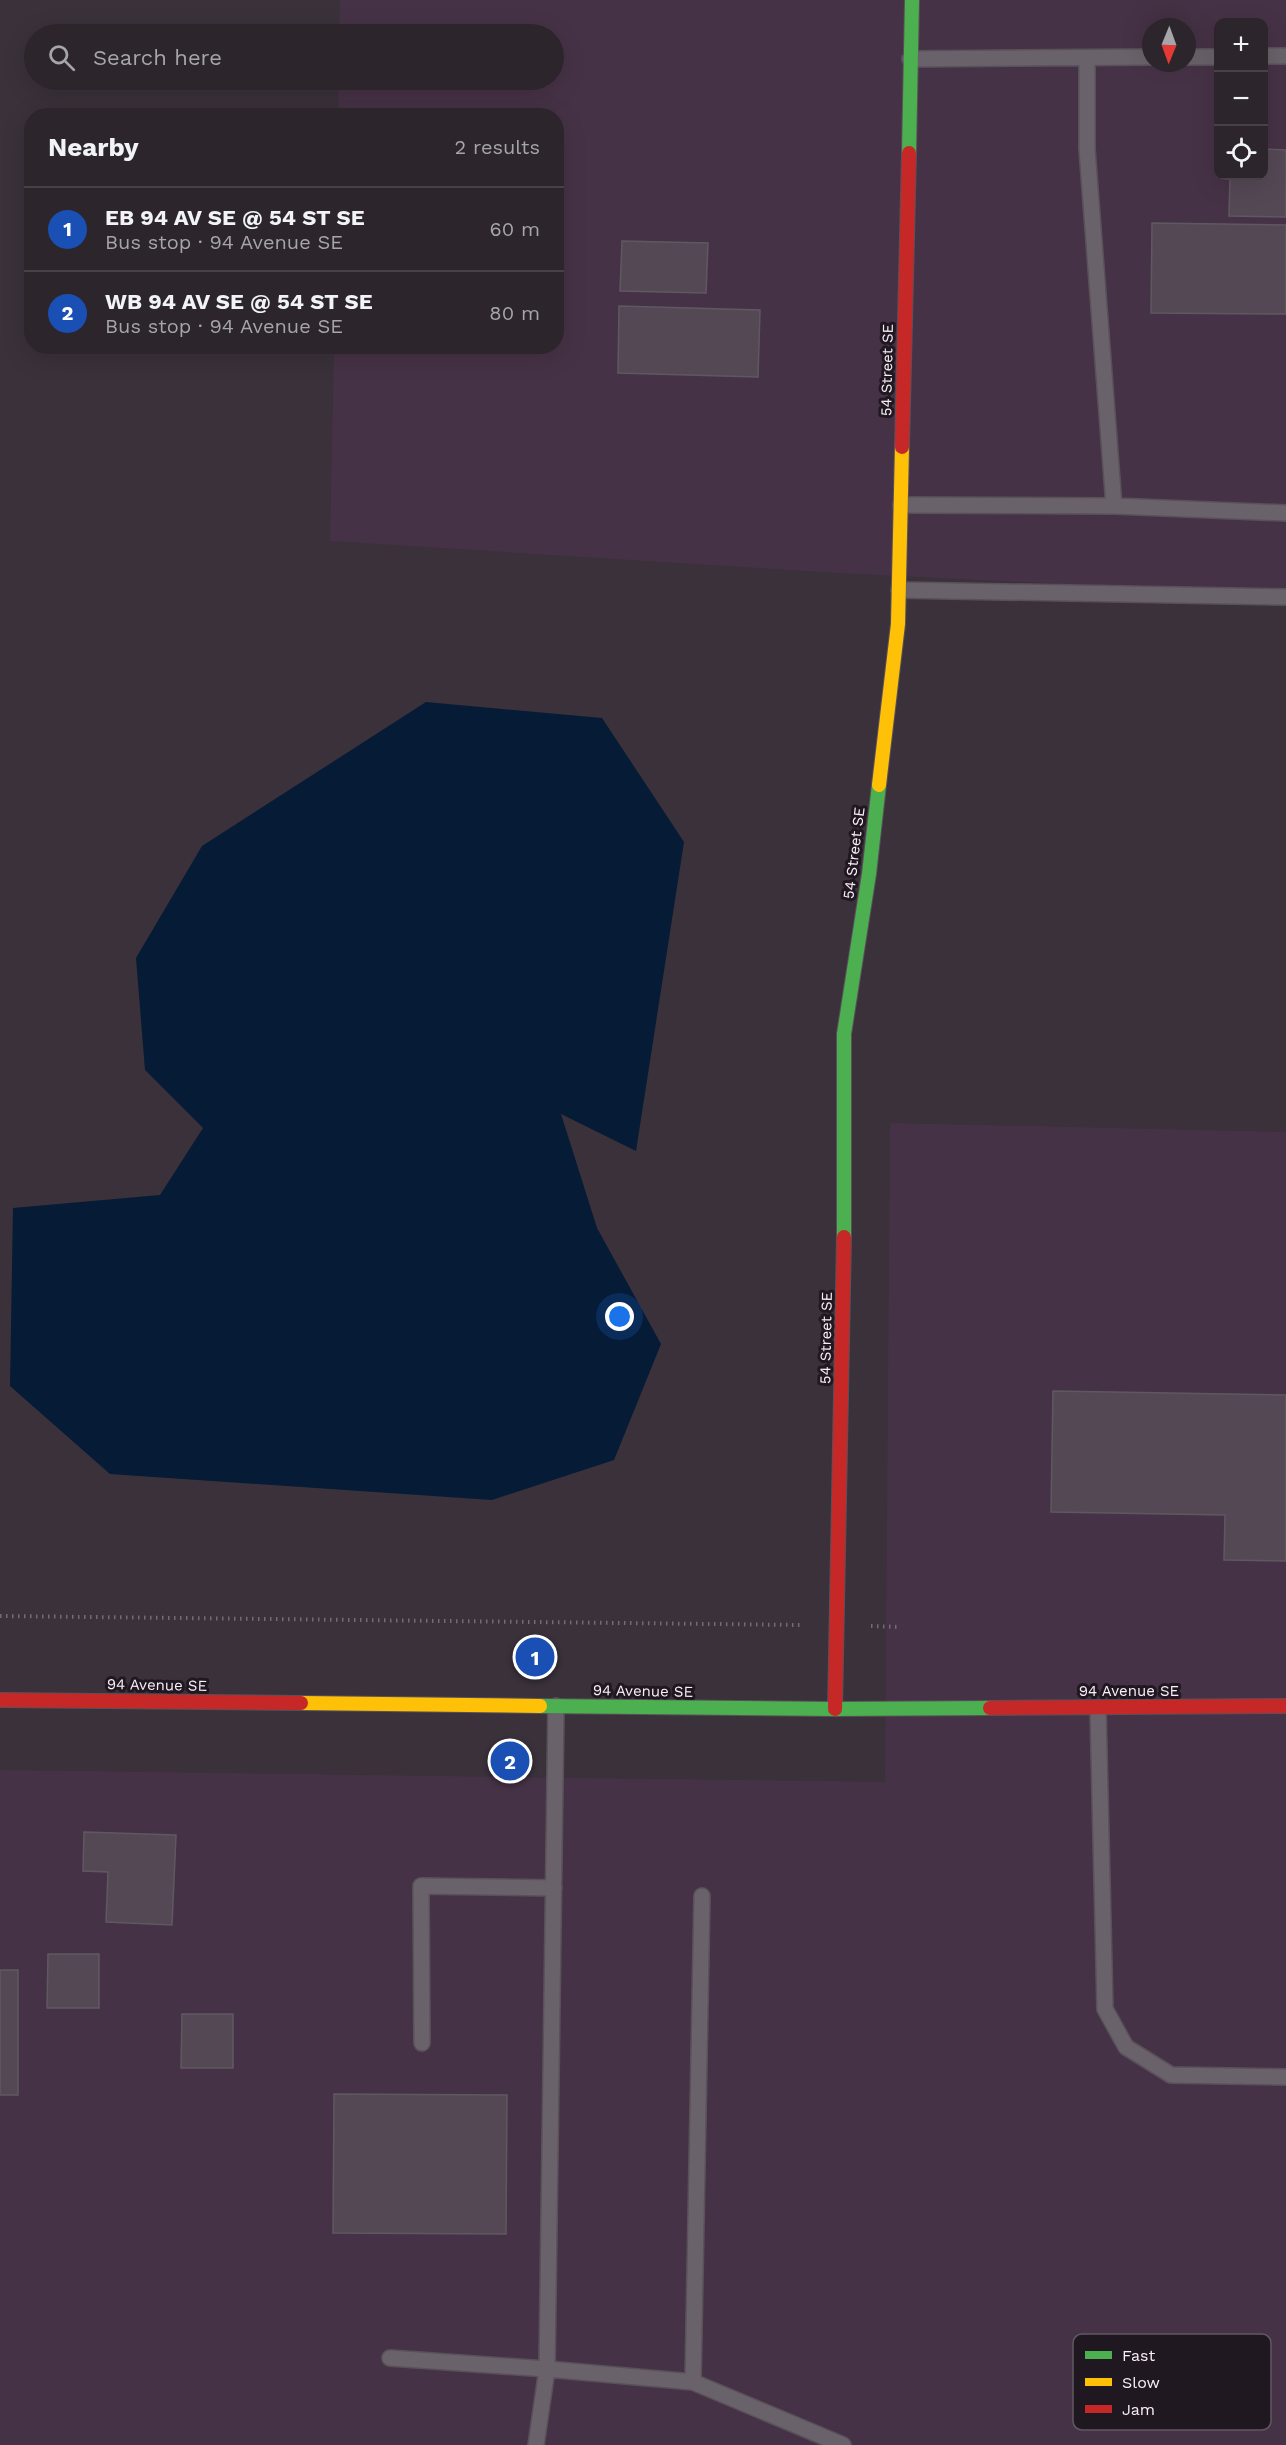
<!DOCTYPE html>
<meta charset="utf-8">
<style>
:root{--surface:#2c252c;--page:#342d34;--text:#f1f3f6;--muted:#a6a5a9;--line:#484248;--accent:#8bbbb9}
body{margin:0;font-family:"Work Sans",sans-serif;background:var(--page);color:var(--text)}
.controls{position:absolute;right:18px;top:18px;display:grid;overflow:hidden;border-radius:12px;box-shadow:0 6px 24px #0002}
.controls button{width:54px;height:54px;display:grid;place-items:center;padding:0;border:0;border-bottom:2px solid var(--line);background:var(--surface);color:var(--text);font:30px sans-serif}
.compass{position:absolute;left:1142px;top:18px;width:54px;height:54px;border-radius:50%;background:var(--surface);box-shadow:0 6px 24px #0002;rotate:181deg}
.you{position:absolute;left:620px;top:1317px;width:21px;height:21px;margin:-15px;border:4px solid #fff;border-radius:50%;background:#1a73e8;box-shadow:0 0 0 9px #1a73e833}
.badge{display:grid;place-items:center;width:39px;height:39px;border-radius:50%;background:var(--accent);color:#fff;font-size:20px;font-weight:700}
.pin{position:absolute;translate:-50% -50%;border:3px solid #fff;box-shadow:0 2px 6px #0006}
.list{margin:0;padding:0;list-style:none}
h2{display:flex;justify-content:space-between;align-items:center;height:78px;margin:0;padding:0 24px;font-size:26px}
h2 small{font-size:20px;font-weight:400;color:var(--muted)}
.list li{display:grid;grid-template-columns:39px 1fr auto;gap:18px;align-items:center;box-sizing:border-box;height:84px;padding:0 24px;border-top:2px solid var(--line)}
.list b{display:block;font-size:22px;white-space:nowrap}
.list p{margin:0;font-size:20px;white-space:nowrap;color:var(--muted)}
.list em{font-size:20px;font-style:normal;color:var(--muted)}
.icon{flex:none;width:33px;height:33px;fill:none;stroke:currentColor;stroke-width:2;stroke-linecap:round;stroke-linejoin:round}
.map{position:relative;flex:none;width:1286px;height:2445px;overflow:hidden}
.search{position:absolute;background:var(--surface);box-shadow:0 6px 24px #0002;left:24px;top:24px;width:540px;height:66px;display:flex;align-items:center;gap:15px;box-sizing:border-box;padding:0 21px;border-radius:33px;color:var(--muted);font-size:22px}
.panel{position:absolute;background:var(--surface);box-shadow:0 6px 24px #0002;left:24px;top:108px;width:540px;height:246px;border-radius:24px}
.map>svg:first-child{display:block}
.built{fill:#463246;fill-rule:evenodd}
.water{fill:#061b36}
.building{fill:#544854;stroke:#605860;stroke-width:1.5}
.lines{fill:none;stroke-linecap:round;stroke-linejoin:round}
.lane-casing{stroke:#595059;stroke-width:18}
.fast-casing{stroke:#595059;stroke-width:16}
.slow-casing{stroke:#595059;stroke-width:16}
.jam-casing{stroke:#595059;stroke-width:16}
.path{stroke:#736d73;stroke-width:4;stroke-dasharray:1.5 4.5;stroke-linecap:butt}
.lane{stroke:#6a626a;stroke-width:15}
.fast{stroke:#4caf50;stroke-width:14}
.slow{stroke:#ffc107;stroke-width:14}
.jam{stroke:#c62828;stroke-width:14}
.labels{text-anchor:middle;stroke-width:6;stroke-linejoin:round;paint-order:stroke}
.street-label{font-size:15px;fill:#f9eef9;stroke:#201820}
.key{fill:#201820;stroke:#615861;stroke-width:1.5}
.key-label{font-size:16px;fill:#f9eef9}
</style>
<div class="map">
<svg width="1286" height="2445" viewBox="0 0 1286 2445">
<rect width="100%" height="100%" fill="#3a313a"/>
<!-- built -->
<path class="built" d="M 340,0 L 1286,0 L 1286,595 L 838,573 L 330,541 L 334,347 L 556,346 L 556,116 L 338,115 L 339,80 L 554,80 L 554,34 L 339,34 ZM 1218,22 L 1264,22 L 1264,176 L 1218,176 ZM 1151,27 L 1187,27 L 1187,63 L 1151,63 Z
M 890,1123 L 1286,1132 L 1286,2445 L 0,2445 L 0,1770 L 885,1782 Z"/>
<!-- water -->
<path class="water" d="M 426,702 L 602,718 L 684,842 L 636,1151 L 561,1114 L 597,1228 L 661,1344 L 614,1460 L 492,1500 L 110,1474 L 10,1386 L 13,1208 L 160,1195 L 203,1128 L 145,1070 L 136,958 L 202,846 Z"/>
<!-- building -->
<path class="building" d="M 1264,149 L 1286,150 L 1286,217 L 1229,216 L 1230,176 L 1264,176 Z
M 1152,223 L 1286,225 L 1286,314 L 1151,313 Z
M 622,241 L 708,243 L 706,293 L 620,291 Z
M 619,306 L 760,310 L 758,377 L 618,373 Z
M 1053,1391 L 1286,1395 L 1286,1561 L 1224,1560 L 1225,1515 L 1051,1512 Z
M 84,1832 L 176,1835 L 172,1925 L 106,1922 L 108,1872 L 83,1871 Z
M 48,1954 L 99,1954 L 99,2008 L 47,2008 Z
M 0,1970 L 18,1970 L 18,2095 L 0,2095 Z
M 182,2014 L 233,2014 L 233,2068 L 181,2068 Z
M 334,2094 L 507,2095 L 506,2234 L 333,2233 Z"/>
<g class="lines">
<defs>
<path id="lane" d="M 1264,56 L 1286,56
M 1187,57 L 1218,57
M 1087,58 L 1087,149 L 1114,506
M 910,59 L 1151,57
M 901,505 L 1114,506 L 1286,513
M 899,590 L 1286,597
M 556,1706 L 547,2369 L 693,2382 L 843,2445
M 1098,1708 L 1105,2009 L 1126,2047 L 1171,2075 L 1286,2077
M 422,2043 L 421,1886 L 554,1888
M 390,2358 L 547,2369 L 536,2445
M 693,2382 L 702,1896"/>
<path id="fast" d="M 909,153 L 912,0
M 844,1237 L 844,1034 L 869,874 L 879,785
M 540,1706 L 835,1709 L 990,1708"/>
<path id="slow" d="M 879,785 L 898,624 L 902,447
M 301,1703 L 540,1706"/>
<path id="jam" d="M 902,447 L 909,153
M 0,1700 L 301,1703
M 990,1708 L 1286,1706
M 835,1709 L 844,1237"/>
</defs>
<!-- lane casing -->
<use href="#lane" class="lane-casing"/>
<!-- fast casing -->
<use href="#fast" class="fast-casing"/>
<!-- slow casing -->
<use href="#slow" class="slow-casing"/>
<!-- jam casing -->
<use href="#jam" class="jam-casing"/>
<!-- path -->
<path class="path" d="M 0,1616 L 800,1625
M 871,1626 L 900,1627"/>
<!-- lane -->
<use href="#lane" class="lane"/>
<!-- fast -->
<use href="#fast" class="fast"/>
<!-- slow -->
<use href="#slow" class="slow"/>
<!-- jam -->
<use href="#jam" class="jam"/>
</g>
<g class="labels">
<!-- street labels -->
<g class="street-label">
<text transform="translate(887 370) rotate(-89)" y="5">54 Street SE</text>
<text transform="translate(854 853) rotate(-83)" y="5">54 Street SE</text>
<text transform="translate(826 1338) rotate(-89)" y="5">54 Street SE</text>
<text transform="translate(157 1685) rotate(1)" y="5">94 Avenue SE</text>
<text transform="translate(643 1691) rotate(1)" y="5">94 Avenue SE</text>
<text x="1129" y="1696">94 Avenue SE</text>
</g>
</g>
<!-- legend -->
<rect x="1073" y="2334" width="198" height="96" rx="9" class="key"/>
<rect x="1085" y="2351" width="27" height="8" fill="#4caf50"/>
<rect x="1085" y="2378" width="27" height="8" fill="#ffc107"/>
<rect x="1085" y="2405" width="27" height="8" fill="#c62828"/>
<g class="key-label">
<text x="1122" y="2361">Fast</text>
<text x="1122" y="2388">Slow</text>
<text x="1122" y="2415">Jam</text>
</g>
</svg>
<div class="controls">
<button>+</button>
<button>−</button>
<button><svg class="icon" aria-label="locate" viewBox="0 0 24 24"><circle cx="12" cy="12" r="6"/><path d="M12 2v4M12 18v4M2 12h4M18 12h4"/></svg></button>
</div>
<svg class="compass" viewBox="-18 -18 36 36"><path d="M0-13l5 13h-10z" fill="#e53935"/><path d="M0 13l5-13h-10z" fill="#a6a5a9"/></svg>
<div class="you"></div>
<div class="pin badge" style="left:535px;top:1657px;background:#1a4fb4">1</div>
<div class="pin badge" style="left:510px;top:1761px;background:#1a4fb4">2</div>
<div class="search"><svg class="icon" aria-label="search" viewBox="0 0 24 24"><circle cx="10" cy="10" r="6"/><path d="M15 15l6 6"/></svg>Search here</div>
<section class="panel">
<h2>Nearby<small>2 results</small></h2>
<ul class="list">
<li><span class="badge" style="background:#1a4fb4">1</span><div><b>EB 94 AV SE @ 54 ST SE</b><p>Bus stop · 94 Avenue SE</p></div><em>60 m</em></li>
<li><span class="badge" style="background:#1a4fb4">2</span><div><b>WB 94 AV SE @ 54 ST SE</b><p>Bus stop · 94 Avenue SE</p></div><em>80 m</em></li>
</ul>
</section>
</div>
